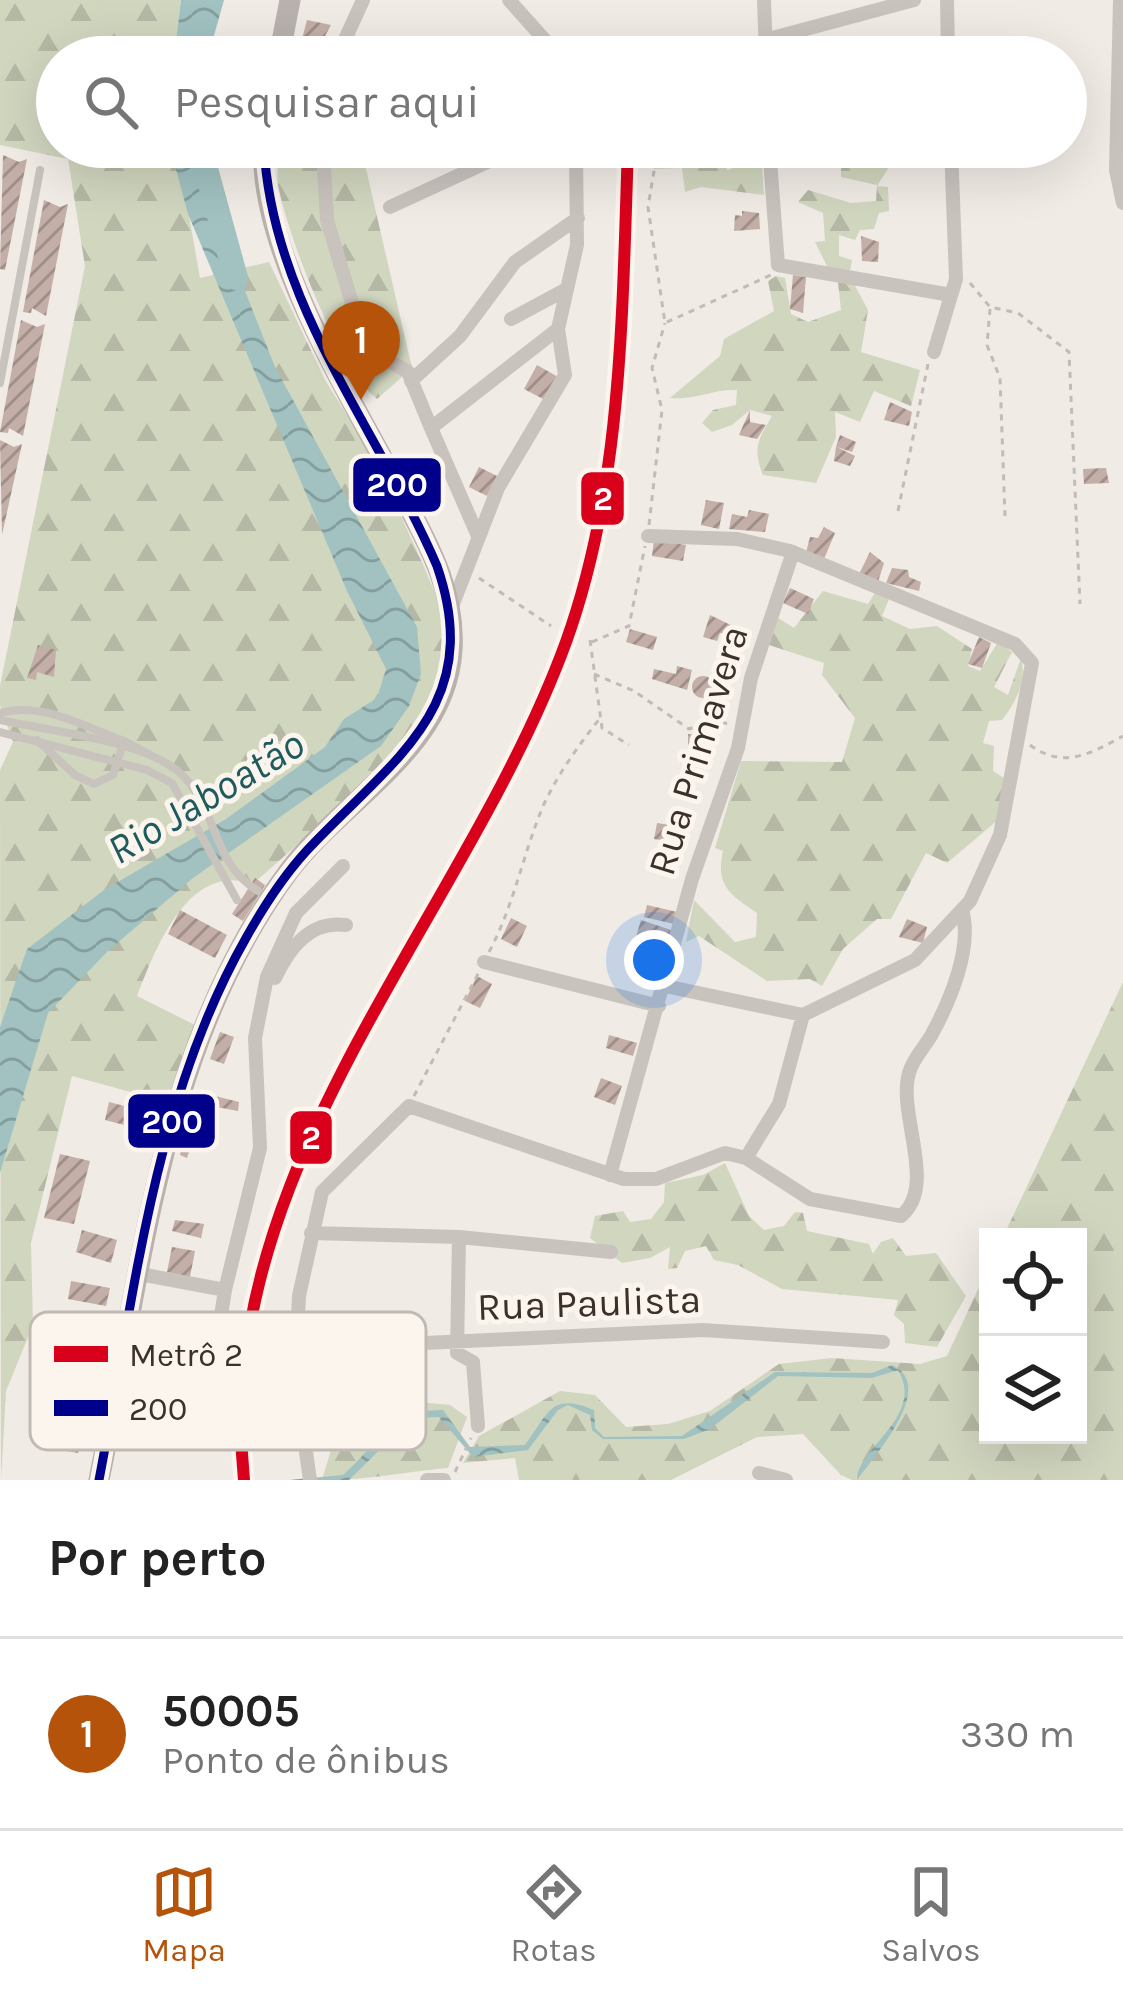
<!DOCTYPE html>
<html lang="pt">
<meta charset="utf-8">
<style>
:root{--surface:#fff;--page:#f6f6f6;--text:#222;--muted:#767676;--line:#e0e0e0;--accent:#b45309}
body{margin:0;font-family:Karla,sans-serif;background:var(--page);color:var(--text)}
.controls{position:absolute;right:36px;bottom:36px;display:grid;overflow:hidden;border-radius:0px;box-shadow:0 12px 48px #0002}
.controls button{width:108px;height:108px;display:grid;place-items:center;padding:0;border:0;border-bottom:3px solid var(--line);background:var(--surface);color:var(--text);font:60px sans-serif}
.you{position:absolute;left:654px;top:960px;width:42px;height:42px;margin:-30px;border:9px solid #fff;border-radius:50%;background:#1a73e8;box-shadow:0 0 0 18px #1a73e833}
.badge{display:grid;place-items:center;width:78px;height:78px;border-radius:50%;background:var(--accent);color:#fff;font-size:39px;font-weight:700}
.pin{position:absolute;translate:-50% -99px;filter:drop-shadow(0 3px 6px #0008)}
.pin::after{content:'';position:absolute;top:63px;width:42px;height:36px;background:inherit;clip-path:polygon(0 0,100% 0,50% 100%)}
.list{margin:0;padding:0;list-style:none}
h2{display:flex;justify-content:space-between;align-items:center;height:156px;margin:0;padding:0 48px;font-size:51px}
h2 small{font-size:39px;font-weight:400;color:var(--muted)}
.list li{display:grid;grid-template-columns:78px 1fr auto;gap:36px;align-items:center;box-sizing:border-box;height:192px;padding:0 48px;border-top:3px solid var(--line)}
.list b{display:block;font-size:45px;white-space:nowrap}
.list p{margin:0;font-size:39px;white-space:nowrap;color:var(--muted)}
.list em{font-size:39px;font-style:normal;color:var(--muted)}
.icon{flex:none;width:66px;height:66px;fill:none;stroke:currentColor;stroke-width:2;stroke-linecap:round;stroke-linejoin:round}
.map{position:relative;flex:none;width:1123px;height:1480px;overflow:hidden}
.search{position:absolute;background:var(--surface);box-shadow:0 12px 48px #0002;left:36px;right:36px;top:36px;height:132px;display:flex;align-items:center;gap:30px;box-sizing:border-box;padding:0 42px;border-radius:66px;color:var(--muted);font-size:45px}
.sheet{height:348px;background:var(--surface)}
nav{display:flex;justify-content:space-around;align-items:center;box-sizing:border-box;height:168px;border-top:3px solid var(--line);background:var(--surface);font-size:33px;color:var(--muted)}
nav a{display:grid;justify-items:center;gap:6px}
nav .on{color:var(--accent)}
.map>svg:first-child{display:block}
.forest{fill:url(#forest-firs)}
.water{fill:url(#water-waves)}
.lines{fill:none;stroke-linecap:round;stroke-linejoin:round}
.river{stroke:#a1c2c1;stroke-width:24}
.building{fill:url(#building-hatch)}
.path{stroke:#c2bbb6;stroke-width:3;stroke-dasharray:6 6;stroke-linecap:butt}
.lane{stroke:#c9c3be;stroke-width:8}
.street{stroke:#c9c3be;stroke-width:14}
.primary{stroke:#b8b1ad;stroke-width:21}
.bus-1-casing{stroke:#fbf5ee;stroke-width:18}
.bus-1{stroke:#00008b;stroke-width:9}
.metro-1-casing{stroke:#fbf5ee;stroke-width:21}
.metro-1{stroke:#d9001c;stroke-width:12}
.labels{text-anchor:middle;stroke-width:10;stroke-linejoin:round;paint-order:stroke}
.street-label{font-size:39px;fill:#3b302b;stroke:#fbf5ee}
.water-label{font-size:42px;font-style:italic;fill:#1f5a5e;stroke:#fbf5ee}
.key{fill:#fbf5ee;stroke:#c1bab4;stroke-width:3}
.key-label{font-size:33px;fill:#3b302b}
.line-badge{stroke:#fbf5ee;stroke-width:4.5}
.badge-label{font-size:33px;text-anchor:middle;font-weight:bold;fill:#fff}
</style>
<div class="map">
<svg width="1123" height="1480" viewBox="0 0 1123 1480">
<defs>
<pattern id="forest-firs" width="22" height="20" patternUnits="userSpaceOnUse" patternTransform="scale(3)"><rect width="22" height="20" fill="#d1d6bf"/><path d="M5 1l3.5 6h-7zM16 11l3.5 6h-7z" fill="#b4b8a4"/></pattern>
<pattern id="water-waves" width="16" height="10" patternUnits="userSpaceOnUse" patternTransform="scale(3)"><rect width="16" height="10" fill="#a1c2c1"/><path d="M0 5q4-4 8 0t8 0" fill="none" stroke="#849e9d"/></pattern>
<pattern id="building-hatch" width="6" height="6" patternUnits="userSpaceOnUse" patternTransform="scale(3)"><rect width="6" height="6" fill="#c3afa7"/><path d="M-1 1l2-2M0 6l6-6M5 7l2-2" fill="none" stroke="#a08f88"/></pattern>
</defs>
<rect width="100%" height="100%" fill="#f0ebe5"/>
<!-- forest -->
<path class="forest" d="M 0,0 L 181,0 L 174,57 L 57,57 L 57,147 L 177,147 L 200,278 L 269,262 L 325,380 L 374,458 L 422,562 L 446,619 L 445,660 L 431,704 L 378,773 L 253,884 C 189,861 156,947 137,996 L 201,1028 L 171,1103 L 72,1076 L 31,1243 L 33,1325 L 6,1391 L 1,1480 L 0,770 L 13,742 L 0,705 L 0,686 L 85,266 L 68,159 L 0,145 Z
M 280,147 L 361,147 L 412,368 L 377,399 C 338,367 288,237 278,185 C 276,173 279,159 280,147 Z
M 660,147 L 688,147 L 692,162 L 721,154 L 727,170 L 751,162 L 762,166 L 764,195 L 701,187 L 685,192 L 682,168 L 654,169 Z
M 835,147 L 915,147 L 889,150 L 891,164 L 877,186 L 888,187 L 889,211 L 879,213 L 874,229 L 860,230 L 855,240 L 839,235 L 839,256 L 852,260 L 850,271 L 829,270 L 815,242 L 825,241 L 823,213 L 798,202 L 808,190 L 851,203 L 876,201 L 877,185 L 841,177 L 841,153 Z
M 776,276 L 785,278 L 791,314 L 808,322 L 841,310 L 838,282 L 853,282 L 868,310 L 861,352 L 920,370 L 911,406 L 874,391 L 860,422 L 835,412 L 836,437 L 816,483 L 763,475 C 752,448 759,438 772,416 L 750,410 L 732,425 L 712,432 L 702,423 L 713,410 L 736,405 L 737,390 C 712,389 696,400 670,398 L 720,356 L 724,339 L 774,311 L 768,281 Z
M 823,591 L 868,604 L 876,591 L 892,592 L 882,616 L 910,629 L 937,626 L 972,649 L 968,666 L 980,671 L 998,642 L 1012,652 L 994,687 L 1008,695 L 1021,658 C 1027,682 1016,702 1002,720 L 989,721 L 983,743 L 994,746 L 993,771 L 1007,780 L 999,819 L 947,863 L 926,853 L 891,919 L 877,919 L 843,949 L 822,986 L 810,979 L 767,981 L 699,936 L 686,942 L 694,900 L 735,942 L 756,937 L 757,913 C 730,895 715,885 723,851 L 715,848 L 741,761 L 842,762 L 855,718 L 822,675 L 824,663 L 769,645 L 778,618 L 794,628 Z
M 1123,982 L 1123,1480 L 852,1480 L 841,1475 L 803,1434 L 757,1437 L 671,1480 L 519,1480 L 515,1458 L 463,1463 L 479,1436 L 560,1391 L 595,1395 L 626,1427 L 668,1424 L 710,1411 L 779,1364 L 832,1358 L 920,1364 L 947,1356 L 988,1268 L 988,1435 L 1078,1435 L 1078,1237 L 1003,1237 Z
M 725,1163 L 749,1216 L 764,1230 L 784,1226 L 795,1212 L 803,1213 L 807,1231 L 869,1244 L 873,1254 L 881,1242 L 893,1238 L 906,1256 L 936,1253 L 966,1296 L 937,1347 L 905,1343 L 904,1324 L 894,1315 L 898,1300 L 782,1289 L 738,1265 L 714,1260 L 706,1246 L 685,1251 L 677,1268 L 668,1269 L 670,1247 L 650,1258 L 622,1263 L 590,1238 L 595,1216 L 623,1211 L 630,1222 L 651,1219 L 664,1202 L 665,1183 L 703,1175 Z
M 389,1399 L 450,1405 L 467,1417 L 448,1468 C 404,1472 369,1480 322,1480 L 331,1450 Z"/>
<!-- water -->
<path class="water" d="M 181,0 L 224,0 L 208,57 L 174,57 Z
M 170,147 L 201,147 L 200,177 L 275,367 L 417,627 L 421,674 L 409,706 L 381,746 L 193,878 L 108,951 L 48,1013 L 0,1173 L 0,1027 L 27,949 L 104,890 L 226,819 L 325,747 L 344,719 L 377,698 L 386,669 L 347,591 L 188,214 Z
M 892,1365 C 938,1386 874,1456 857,1480 C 856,1448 926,1417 898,1370 L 872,1378 L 778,1376 L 710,1429 L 684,1439 L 603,1439 L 592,1430 L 590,1415 L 568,1405 L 558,1410 L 528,1450 L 473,1457 L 439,1417 L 412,1418 L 349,1480 L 289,1480 L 343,1475 C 378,1444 391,1409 443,1410 L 470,1447 L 525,1445 C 549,1412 551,1392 594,1410 L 595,1428 L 604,1437 L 682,1436 L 775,1372 L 872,1373 Z"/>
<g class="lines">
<!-- river -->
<path class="river" d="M 200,147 L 236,278"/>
</g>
<!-- building -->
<path class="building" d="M 307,20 L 331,25 L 319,47 L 301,43 Z
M 3,155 L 19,162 L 27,159 L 5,270 L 0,269 Z
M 44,200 L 60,207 L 68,204 L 46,316 L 32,308 L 31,313 L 23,312 Z
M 742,211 L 759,213 L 760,229 L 734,231 L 735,215 L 742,216 Z
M 861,236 L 879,242 L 878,262 L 862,261 Z
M 793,275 L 806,277 L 803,313 L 790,309 Z
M 21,320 L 37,327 L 45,324 L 23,436 L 9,428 L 8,433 L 0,432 Z
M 537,365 L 558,377 L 545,400 L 524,389 Z
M 890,402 L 912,412 L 909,426 L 884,420 Z
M 750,410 L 750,422 L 766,425 L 757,439 L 739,435 Z
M 840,435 L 856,442 L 852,452 L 837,447 L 855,456 L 850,466 L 834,461 L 836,447 Z
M 0,440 L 14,447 L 22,444 L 2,535 Z
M 479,467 L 497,476 L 487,496 L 469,487 Z
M 1106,468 L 1109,483 L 1084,484 L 1083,469 Z
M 706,500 L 724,503 L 719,529 L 701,525 Z
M 749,510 L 769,514 L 765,532 L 729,529 L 732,514 L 747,517 Z
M 824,527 L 835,533 L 824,559 L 806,553 L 810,537 L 818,538 Z
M 654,540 L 686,545 L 683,561 L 652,556 Z
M 870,552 L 884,563 L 878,582 L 859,574 Z
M 892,568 L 908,570 L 909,577 L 921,582 L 919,591 L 886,583 Z
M 790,588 L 814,599 L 808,614 L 783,603 Z
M 710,615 L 741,630 L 739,637 L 720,633 L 717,641 L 703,637 Z
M 630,629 L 657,637 L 653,650 L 626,642 Z
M 979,637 L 991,643 L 982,668 L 968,664 Z
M 38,645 L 56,650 L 54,677 L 37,672 L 36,680 L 27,678 Z
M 677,666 L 692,670 L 687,690 L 652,679 L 654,669 L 676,674 Z
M692 687a11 11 0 1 1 22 0a11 11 0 1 1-22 0Z
M 688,734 L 706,734 L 706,754 L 688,754 Z
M 657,823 L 682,827 L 680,843 L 654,839 Z
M 255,878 L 265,885 L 243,921 L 232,914 Z
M 647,905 L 677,912 L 674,924 L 644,917 Z
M 180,910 L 227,935 L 215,958 L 168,934 Z
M 511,918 L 527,926 L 517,947 L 501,939 Z
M 907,919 L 927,927 L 923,943 L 899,937 Z
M 641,920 L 671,930 L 665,949 L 635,940 Z
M 477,976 L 492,984 L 480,1008 L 465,1001 Z
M 220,1032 L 234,1037 L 224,1064 L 210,1059 Z
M 609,1035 L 637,1043 L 633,1056 L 606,1048 Z
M 601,1078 L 622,1086 L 615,1105 L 594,1097 Z
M 199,1092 L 239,1102 L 238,1111 L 195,1103 Z
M 109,1102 L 132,1108 L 128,1126 L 105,1120 Z
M 186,1133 L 213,1137 L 210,1149 L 191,1145 L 187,1158 L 180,1155 Z
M 60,1154 L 90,1161 L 74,1224 L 44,1218 Z
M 175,1220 L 204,1224 L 201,1238 L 172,1231 Z
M 82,1230 L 117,1240 L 111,1263 L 76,1252 Z
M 172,1247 L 195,1251 L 190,1277 L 167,1272 Z
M 71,1281 L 110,1288 L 106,1306 L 68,1299 Z
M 69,1428 L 82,1432 L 78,1453 L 42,1447 L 46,1436 L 67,1441 Z"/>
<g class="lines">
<!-- path -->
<path class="path" d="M 658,147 L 648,207 L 665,323 L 771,275
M 970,283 L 990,307 L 1018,313 L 1069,352 L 1080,604
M 990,309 L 987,345 L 1000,378 L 1005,516
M 898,511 L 928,364
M 649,525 L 662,410 L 652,368 L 665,323
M 479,578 L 551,626
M 590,640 L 602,728 L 629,745
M 592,642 L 629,626 L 645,546
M 594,674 L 634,691 L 689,729 L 711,721 L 731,724
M 1030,745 C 1063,770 1092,753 1123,736
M 489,952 C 515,903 523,853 544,804 C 559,772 579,745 600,718
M 414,1096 L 479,972
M 455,1472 L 471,1438"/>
<!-- lane -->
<path class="lane" d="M 0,383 L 40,170
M 0,713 C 42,701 85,727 124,741 L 113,775 L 94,784 L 75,775 L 37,740
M 0,720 C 48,731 142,740 179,772 C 222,810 208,869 269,897
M 0,732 L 147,770 L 172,783 L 237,900
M 124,741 L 149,754"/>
<!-- street -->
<path class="street" d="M 509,0 L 560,57
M 764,0 L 766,57
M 947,0 L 948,57
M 1120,0 L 1116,170 L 1123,203
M 337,57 L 363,0
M 726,57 L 765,40 L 914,0
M 323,147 L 327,220 L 352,303 L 381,356 L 408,372 L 431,428
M 769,147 L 778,265 L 951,295
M 390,207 L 520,147
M 511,319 L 565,290
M 934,352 L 956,279 L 951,147
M 411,381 L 460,336 L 515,262 L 578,218
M 478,536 L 431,428 L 558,329
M 648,536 L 737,539 L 790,551 L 1015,644 L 1032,663 L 1000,835 L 970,901 L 915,960 L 803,1015 L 665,986
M 451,609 L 498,488 L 565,375 L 558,329 L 577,245 L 576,147
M 484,962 L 659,1006
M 275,978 C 289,948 310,920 346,925
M 746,1158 L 779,1104 L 803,1015
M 610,1175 L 692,879 L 738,748 L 751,678 L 793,552
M 311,1233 L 459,1237 L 611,1252
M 459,1237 L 457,1353 L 473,1362 L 478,1426
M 140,1274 L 225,1290 L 217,1341 L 225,1366
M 225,1290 L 260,1148 L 255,1038 L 267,977 L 296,913 L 343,866
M 297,1349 L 703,1330 L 883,1342
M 759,1473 L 786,1480
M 310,1480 L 295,1375 L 299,1296 L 322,1192 L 409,1106 L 624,1179 L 656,1179 L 725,1153 L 746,1158 L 810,1199 L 901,1216 C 938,1186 897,1114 909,1073 C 913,1058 925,1047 932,1034 C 950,1001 973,947 962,910
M 427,1480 L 444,1480"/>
<!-- primary -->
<path class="primary" d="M 279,57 L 290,0
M 99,1480 C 141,1275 160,1044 289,871 C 343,799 446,749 452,650 C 456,590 426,540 399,489 C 351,397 258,249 264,147"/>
<defs>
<path id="bus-1" d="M 99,1480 C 134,1299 153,1101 246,938 C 265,904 288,869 315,842 C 399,755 484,702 437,566 C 377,427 272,303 264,147"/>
</defs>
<!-- bus-1 casing -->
<use href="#bus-1" class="bus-1-casing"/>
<!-- bus-1 -->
<use href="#bus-1" class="bus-1"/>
<defs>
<path id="metro-1" d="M 244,1480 C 212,1165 465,919 566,642 C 623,484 622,312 628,147"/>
</defs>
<!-- metro-1 casing -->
<use href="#metro-1" class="metro-1-casing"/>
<!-- metro-1 -->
<use href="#metro-1" class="metro-1"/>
</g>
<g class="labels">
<!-- street labels -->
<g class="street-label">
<text transform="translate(697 750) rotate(-73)" y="14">Rua Primavera</text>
<text transform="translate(589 1302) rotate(-2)" y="14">Rua Paulista</text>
</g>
<!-- water labels -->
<g class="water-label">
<text transform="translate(205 796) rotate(-31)" y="15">Rio Jaboatão</text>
</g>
</g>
<!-- legend -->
<rect x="30" y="1312" width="396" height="138" rx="18" class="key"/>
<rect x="54" y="1346" width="54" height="16" fill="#d9001c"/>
<rect x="54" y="1400" width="54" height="16" fill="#00008b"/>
<g class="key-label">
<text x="129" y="1366">Metrô 2</text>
<text x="129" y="1420">200</text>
</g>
<g class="line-badge">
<rect x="351" y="456" width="92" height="58" rx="12" fill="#00008b"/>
<rect x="579" y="470" width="47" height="57" rx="12" fill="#d9001c"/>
<rect x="126" y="1092" width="91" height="58" rx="12" fill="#00008b"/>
<rect x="288" y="1109" width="46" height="57" rx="12" fill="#d9001c"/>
</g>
<g class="badge-label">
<text x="397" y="496">200</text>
<text x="603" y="510">2</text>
<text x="172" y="1133">200</text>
<text x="311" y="1149">2</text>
</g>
</svg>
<div class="controls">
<button><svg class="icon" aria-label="locate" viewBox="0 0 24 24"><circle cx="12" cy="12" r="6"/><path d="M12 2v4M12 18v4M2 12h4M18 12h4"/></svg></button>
<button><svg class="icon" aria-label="layers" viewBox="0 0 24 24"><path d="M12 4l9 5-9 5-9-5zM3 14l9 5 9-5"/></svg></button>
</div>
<div class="you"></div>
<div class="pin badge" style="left:361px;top:400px">1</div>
<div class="search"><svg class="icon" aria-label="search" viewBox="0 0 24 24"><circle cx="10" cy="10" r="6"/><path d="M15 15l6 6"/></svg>Pesquisar aqui</div>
</div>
<section class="sheet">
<h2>Por perto<small></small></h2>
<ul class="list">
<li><span class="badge">1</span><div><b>50005</b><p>Ponto de ônibus</p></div><em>330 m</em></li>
</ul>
</section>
<nav>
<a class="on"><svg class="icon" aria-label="map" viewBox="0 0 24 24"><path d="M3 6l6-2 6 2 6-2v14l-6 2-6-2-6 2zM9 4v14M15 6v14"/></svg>Mapa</a>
<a><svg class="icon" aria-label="directions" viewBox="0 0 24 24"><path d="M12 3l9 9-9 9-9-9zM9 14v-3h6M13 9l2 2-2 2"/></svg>Rotas</a>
<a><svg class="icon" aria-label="saved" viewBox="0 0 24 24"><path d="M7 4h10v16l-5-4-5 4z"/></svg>Salvos</a>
</nav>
